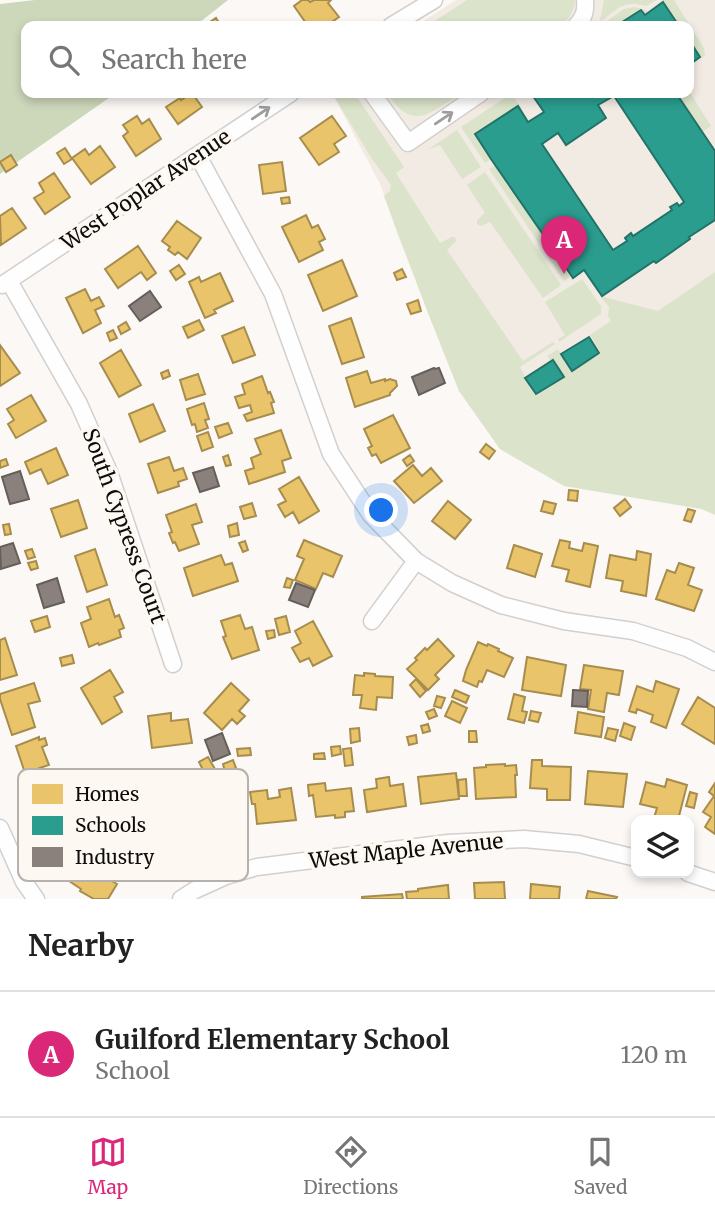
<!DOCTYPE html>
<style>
:root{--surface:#fff;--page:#f6f6f6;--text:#222;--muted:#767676;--line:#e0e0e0;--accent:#db2777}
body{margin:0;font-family:Merriweather,serif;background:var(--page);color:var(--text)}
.controls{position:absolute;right:21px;bottom:21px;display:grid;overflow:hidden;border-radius:14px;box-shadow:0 4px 10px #0003}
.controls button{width:63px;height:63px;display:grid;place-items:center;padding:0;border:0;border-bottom:2px solid var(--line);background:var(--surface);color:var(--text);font:35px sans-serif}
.you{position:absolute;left:382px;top:511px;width:24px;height:24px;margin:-18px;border:5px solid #fff;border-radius:50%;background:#1a73e8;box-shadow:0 0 0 10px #1a73e833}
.badge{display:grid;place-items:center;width:46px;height:46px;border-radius:50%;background:var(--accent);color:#fff;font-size:23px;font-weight:700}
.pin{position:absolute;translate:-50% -58px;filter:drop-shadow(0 2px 4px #0008)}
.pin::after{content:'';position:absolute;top:37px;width:24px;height:21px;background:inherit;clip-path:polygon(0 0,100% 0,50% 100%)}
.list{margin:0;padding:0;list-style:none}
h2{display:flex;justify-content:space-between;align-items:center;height:91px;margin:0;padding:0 28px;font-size:30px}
h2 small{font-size:23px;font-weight:400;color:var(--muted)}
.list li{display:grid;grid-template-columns:46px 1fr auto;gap:21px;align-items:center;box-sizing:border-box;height:126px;padding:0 28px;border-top:2px solid var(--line)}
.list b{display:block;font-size:26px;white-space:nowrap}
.list p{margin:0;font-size:23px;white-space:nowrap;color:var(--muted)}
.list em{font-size:23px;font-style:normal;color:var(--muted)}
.icon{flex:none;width:38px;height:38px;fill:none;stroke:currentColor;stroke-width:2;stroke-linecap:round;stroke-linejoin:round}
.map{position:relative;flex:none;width:715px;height:899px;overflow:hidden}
.search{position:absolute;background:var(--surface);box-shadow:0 4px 10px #0003;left:21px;right:21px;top:21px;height:77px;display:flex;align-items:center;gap:18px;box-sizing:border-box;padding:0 24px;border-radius:14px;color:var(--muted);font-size:26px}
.sheet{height:217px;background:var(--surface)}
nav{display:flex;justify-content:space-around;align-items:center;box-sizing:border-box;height:98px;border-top:2px solid var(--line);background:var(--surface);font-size:19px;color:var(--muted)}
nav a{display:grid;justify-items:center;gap:4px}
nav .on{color:var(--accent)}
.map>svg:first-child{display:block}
.built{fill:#f2ebe4}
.green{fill:#dbe3ca}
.forest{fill:#cdd7ba}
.homes{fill:#e9c46a;stroke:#a78d4d;stroke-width:2}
.schools{fill:#2a9d8f;stroke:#227267;stroke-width:2;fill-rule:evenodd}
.industry{fill:#8a817c;stroke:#655e5a;stroke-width:2}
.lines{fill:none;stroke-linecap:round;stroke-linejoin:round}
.minor-casing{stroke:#d2d0ce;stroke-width:19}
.minor{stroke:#fefefe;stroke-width:16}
.oneway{stroke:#9e9d9c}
.labels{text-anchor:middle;stroke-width:7;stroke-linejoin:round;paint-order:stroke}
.street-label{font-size:21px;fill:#0e0c0a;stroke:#fef8f3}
.key{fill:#fef8f3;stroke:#b6b1ad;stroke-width:2}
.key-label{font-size:19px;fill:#0e0c0a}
</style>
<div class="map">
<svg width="715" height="899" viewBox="0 0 715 899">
<rect width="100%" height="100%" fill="#fbf8f6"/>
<!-- built -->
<path class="built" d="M 456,0 L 715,0 L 715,515 L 702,509 L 564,486 L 500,449 L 459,391 L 398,236 L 381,186 L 332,93 L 689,93 L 689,26 L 416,26 Z"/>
<!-- green -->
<path class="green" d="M 467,0 L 575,0 C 574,11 569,20 560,26 L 427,26 Z
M 604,0 L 657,0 L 646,6 C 623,0 619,8 601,21 L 600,20 Z
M 663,0 L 674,0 L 704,48 L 705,55 L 702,58 L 689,39 L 689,26 L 680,26 Z
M 635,7 L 648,11 L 644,14 L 641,10 L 615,26 L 600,26 L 624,9 Z
M 689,91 L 711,126 L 702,132 L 676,93 L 689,93 Z
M 332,93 L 352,93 L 357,97 L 404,167 L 396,173 L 440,243 L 452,237 L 455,237 L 456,241 L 447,250 L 523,361 L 553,342 L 555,344 L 520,367 L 525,377 L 524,378 L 535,395 L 564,377 L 553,360 L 551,361 L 547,356 L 558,349 L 572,371 L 601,353 L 590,335 L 611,321 L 608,316 L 609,307 L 600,296 L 658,311 L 715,272 L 715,515 L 702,509 L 564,486 L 500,449 L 459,391 L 428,313 L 384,196 L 390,191 L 391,185 L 372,159 Z
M 387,93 L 461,93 C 430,113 413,133 387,93 Z
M 509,95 L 513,96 L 521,108 L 476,134 L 491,159 L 485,163 L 461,127 Z
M 457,130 L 481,167 L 462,179 L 440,145 L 427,150 Z
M 495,165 L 570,277 L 564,281 L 489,169 Z
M 485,172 L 561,285 L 543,298 L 490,222 L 481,226 L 477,224 L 477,220 L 485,213 L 467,185 Z
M 582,279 L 601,306 L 601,314 L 559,342 L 558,339 L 565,335 L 545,302 Z"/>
<!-- forest -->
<path class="forest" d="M 35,0 L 228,0 L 195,26 L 26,26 L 26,93 L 116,93 L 0,174 L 0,4 Z"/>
<!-- homes -->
<path class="homes" d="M 302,0 L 308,0 L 310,2 L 314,0 L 331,0 L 328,3 L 339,17 L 326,26 L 308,26 L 294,6 Z
M 216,18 L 221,26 L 204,26 Z
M 192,93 L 202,107 L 178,124 L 166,107 L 180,98 L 181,100 Z
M 137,116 L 142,124 L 149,119 L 161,139 L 136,156 L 123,136 L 128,132 L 123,125 Z
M 332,116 L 346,136 L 334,144 L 339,152 L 319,165 L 300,138 Z
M 100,146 L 115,167 L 91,184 L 72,158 L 85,149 L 89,155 Z
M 65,148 L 72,159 L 64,164 L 57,153 Z
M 11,155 L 17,165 L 6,172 L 0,162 Z
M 282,162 L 286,191 L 263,194 L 259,165 Z
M 54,173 L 70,197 L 45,214 L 34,198 L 44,192 L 39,183 Z
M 289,197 L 290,203 L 282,204 L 281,198 Z
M 12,208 L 26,228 L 1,245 L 0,216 Z
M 306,215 L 312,228 L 318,225 L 325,239 L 319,242 L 323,250 L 299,262 L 282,227 Z
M 177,221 L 201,238 L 187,259 L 178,252 L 175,255 L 168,250 L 170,247 L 162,241 Z
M 138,246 L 156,273 L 147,280 L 141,272 L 118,288 L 105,269 Z
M 342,260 L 357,296 L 323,311 L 308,275 Z
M 179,265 L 185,274 L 176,280 L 170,271 Z
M 402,269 L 406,277 L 397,280 L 394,273 Z
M 220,273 L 233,301 L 214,310 L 216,313 L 205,318 L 189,282 L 199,277 L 201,282 Z
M 85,289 L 91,301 L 99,297 L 104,306 L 95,310 L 101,323 L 83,333 L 66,298 Z
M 418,300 L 421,311 L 411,314 L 407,304 Z
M 351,318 L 364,357 L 342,364 L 329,326 Z
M 199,320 L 204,330 L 188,338 L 183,327 Z
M 126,322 L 130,329 L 121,334 L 118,327 Z
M 244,327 L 255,355 L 233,363 L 222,336 Z
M 113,330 L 117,338 L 110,341 L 107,333 Z
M 0,345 L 20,373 L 0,386 Z
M 121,350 L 141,385 L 119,397 L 100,363 Z
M 168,370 L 170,376 L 163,379 L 161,373 Z
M 367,371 L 371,383 L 385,379 L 385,381 L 390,379 L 396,381 L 397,386 L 390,393 L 390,395 L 355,407 L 346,378 Z
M 198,374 L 205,394 L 186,400 L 180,380 Z
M 262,376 L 268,393 L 270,392 L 274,402 L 271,403 L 274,413 L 247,421 L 244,415 L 252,412 L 250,405 L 239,408 L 235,397 L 245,394 L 242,384 Z
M 31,395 L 46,421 L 16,438 L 8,424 L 14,420 L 7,409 Z
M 204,403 L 209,419 L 205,420 L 208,428 L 197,432 L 195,424 L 192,425 L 187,409 Z
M 153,404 L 165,431 L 140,442 L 129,414 Z
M 393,415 L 410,448 L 381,463 L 376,454 L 372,456 L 368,448 L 372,446 L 364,429 Z
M 228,423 L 232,433 L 219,438 L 215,427 Z
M 281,430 L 291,458 L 282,461 L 285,472 L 249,484 L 245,471 L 254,468 L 251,458 L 261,454 L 255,439 Z
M 208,432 L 213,447 L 202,451 L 197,436 Z
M 486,444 L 495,451 L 489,459 L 480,452 Z
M 56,448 L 68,475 L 48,484 L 41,469 L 30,474 L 25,462 Z
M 228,455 L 231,465 L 226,466 L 223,457 Z
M 410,455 L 414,461 L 407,466 L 403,460 Z
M 169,457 L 174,471 L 183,468 L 187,479 L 178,482 L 179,486 L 158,493 L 148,464 Z
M 6,459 L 8,465 L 0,468 L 0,461 Z
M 413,465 L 422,476 L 431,468 L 442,481 L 414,503 L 394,481 Z
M 299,477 L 319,511 L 299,523 L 293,512 L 285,517 L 278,505 L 286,501 L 279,489 Z
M 569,490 L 578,491 L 577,501 L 568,500 Z
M 625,499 L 631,507 L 620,516 L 614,508 Z
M 78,500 L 87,528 L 61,537 L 51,509 Z
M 448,501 L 471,520 L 455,539 L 432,521 Z
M 544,501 L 556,504 L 553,514 L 541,511 Z
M 252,503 L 256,516 L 244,519 L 240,507 Z
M 196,504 L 202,522 L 192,525 L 199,544 L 179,551 L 175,542 L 173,543 L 169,533 L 172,532 L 166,515 Z
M 688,509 L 695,511 L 691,522 L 684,520 Z
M 237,523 L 239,535 L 230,537 L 228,526 Z
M 9,524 L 11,534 L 5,535 L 3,525 Z
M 304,540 L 342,556 L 333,577 L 323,573 L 316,589 L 295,580 L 304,559 L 297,556 Z
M 560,540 L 570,542 L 569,548 L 582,551 L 584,543 L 598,546 L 590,587 L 566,581 L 569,570 L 552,566 Z
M 245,541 L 248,550 L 243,552 L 239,543 Z
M 514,545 L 542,554 L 535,577 L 507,568 Z
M 32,549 L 35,557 L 28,559 L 25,551 Z
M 95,549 L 107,585 L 87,592 L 75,556 Z
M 637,551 L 651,554 L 646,596 L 621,591 L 623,581 L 606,578 L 610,555 L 636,560 Z
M 221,555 L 225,565 L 232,563 L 238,581 L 193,596 L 184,568 Z
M 36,561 L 38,568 L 31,570 L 28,563 Z
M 679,563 L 694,568 L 688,585 L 702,590 L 694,611 L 656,599 L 667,570 L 675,573 Z
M 287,578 L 293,580 L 290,588 L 284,587 Z
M 109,599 L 115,617 L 119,615 L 124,628 L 119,630 L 121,637 L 99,645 L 98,643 L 89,647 L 81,623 L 91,619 L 87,607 Z
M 240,615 L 245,629 L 252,627 L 259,650 L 232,659 L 223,637 L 226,636 L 221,621 Z
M 47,616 L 50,627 L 35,632 L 31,621 Z
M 286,616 L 290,632 L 279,635 L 275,619 Z
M 313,621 L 332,656 L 313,666 L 309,658 L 300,662 L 292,648 L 301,643 L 295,631 Z
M 274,630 L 275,637 L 268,639 L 266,631 Z
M 5,638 L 17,675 L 0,680 L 0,640 Z
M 438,639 L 454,656 L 435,675 L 439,679 L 428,690 L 407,669 L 417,660 L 415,658 L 425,648 L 427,650 Z
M 478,642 L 487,646 L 488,644 L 499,649 L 498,651 L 513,658 L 504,677 L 487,670 L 482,682 L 479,681 L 477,687 L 463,681 L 466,670 Z
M 72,655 L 74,663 L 62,666 L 60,658 Z
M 527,657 L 566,665 L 561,696 L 522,690 Z
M 584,665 L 623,671 L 619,695 L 607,693 L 604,712 L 588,709 L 591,690 L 580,689 Z
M 110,670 L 123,692 L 114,697 L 122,712 L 102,724 L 81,688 Z
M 364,673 L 375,674 L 375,676 L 393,677 L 392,698 L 377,697 L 376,710 L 360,708 L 362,695 L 353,695 L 355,675 L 364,676 Z
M 416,679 L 426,691 L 420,697 L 410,685 Z
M 656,681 L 679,689 L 666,728 L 651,722 L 653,715 L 637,709 L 636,713 L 629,711 L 637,686 L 653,692 Z
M 34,683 L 40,701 L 28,704 L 35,727 L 12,735 L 0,699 L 0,694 Z
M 231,683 L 249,700 L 239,711 L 245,716 L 237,724 L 232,719 L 222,730 L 204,713 Z
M 455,690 L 469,696 L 466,703 L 452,697 Z
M 514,694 L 525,697 L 522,711 L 527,712 L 524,723 L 508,719 Z
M 437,696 L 445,698 L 441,708 L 434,706 Z
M 698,697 L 715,708 L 715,744 L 682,724 Z
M 452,701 L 467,708 L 460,723 L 445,716 Z
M 434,709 L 437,716 L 429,719 L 426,712 Z
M 531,711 L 541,713 L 538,722 L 529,720 Z
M 578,712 L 604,717 L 601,737 L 575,733 Z
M 171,713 L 171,721 L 188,719 L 192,743 L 152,748 L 148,716 Z
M 624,723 L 635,727 L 631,740 L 620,736 Z
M 428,724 L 430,731 L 423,733 L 421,726 Z
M 359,728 L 360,741 L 351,743 L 350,729 Z
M 608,728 L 618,730 L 615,741 L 605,738 Z
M 469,731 L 476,731 L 477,742 L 469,742 Z
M 416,735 L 417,743 L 409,745 L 407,737 Z
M 39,737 L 39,740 L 45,738 L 47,745 L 42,747 L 49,765 L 25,773 L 16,746 Z
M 340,746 L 341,754 L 332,756 L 331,747 Z
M 250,748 L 251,755 L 238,756 L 237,749 Z
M 351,748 L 353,765 L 345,766 L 343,749 Z
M 324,753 L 325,759 L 314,759 L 314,754 Z
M 208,757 L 215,769 L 205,774 L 199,762 Z
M 233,760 L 236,768 L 225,772 L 223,764 Z
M 532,760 L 542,760 L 542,766 L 571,767 L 570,800 L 547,800 L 547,789 L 530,788 Z
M 505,764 L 505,766 L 516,765 L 517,775 L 515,775 L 516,797 L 476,799 L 474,768 L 486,767 L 486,765 Z
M 194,769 L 198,778 L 191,782 L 186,773 Z
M 588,771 L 627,774 L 623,807 L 585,804 Z
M 456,773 L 459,799 L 421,804 L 418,777 Z
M 389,777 L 390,786 L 403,784 L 406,806 L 367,812 L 364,790 L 377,788 L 376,779 Z
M 466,779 L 467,796 L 459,796 L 458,780 Z
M 667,779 L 687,785 L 678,820 L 664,820 L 654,818 L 657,808 L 640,804 L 646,782 L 665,787 Z
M 325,783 L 326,791 L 351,788 L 354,811 L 345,812 L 345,817 L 335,818 L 335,815 L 316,817 L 313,795 L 309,796 L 308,785 Z
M 715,783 L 715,834 L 705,827 L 711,817 L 703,812 L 714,796 L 709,792 Z
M 291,788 L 296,820 L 257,824 L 255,804 L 252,804 L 250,792 L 267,790 L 268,799 L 280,797 L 279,790 Z
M 690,792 L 697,794 L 694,808 L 686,806 Z
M 79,863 L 91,873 L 93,870 L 117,884 L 108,899 L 94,899 L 80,891 L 81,889 L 69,881 Z
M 504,882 L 505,899 L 475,899 L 474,883 Z
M 531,884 L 560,887 L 559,899 L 530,899 Z
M 448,885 L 449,899 L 407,899 L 406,892 L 418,891 L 418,889 Z
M 588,891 L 617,897 L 616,899 L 586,899 Z
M 402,894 L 403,899 L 362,899 L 362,897 Z"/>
<!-- schools -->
<path class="schools" d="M 663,2 L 679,26 L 616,26 L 641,10 L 645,15 Z
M 689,40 L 700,57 L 689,65 Z
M 538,93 L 676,93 L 715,151 L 715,220 L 689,237 L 690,239 L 656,263 L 654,261 L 602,296 L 584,270 L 573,278 L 491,159 L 475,134 L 518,106 L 528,122 L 544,112 L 533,96 ZM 614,96 L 684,202 L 679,206 L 677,203 L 670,207 L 672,210 L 633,236 L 631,233 L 625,238 L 627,241 L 613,250 L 542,144 L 558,133 L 566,145 L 606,118 L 598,105 Z
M 589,337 L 599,353 L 572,371 L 561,354 Z
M 553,360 L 564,377 L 536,394 L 525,378 Z"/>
<!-- industry -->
<path class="industry" d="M 150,291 L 161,307 L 140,321 L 129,306 Z
M 434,368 L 435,369 L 439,368 L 445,383 L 419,395 L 412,377 Z
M 213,467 L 219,486 L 200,492 L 193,473 Z
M 20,471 L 29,499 L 10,504 L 2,477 Z
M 13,543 L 20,563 L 1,569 L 0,547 Z
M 57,578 L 64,602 L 44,608 L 37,585 Z
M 296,583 L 315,590 L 308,607 L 289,600 Z
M 573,690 L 588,691 L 587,707 L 572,706 Z
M 222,733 L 230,754 L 213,761 L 205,740 Z"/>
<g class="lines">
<defs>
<path id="minor" d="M 391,26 L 434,0
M 576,26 C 584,18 586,11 585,0
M 372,93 L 408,143 L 481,93
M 198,156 L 273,294 L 331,454 L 371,515 L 416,561 L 452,583 L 501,605 L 564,621 L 633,631 L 687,648 L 715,662
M 9,281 L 79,404 L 109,472 L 173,664
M 2,285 L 291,93
M 372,621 L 416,561
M 0,828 L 24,882 L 36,899
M 688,873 L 715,882
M 181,899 L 195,890 L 226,876 L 257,867 L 448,843 L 524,839 L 579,844 L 636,858"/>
</defs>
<!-- minor casing -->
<use href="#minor" class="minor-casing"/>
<!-- minor -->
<use href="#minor" class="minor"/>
</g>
<!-- one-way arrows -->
<defs><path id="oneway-shaft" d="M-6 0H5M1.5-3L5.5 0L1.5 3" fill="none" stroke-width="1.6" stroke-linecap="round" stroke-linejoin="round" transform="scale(1.75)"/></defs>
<g class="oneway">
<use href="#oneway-shaft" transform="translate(261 113) rotate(-34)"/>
<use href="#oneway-shaft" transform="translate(444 118) rotate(-34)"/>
</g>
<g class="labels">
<!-- street labels -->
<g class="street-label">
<text transform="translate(146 190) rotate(-34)" y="7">West Poplar Avenue</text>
<text transform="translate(124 526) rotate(70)" y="7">South Cypress Court</text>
<text transform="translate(406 851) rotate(-6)" y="7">West Maple Avenue</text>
</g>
</g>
<!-- legend -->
<rect x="18" y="769" width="230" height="112" rx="10" class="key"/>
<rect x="32" y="784" width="31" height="20" fill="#e9c46a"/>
<rect x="32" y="816" width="31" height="19" fill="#2a9d8f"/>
<rect x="32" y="847" width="31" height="20" fill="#8a817c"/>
<g class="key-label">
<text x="75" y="801">Homes</text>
<text x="75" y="832">Schools</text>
<text x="75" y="864">Industry</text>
</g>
</svg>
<div class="controls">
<button><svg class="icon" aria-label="layers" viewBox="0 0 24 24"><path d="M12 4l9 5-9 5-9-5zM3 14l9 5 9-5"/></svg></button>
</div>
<div class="you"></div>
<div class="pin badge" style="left:564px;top:274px">A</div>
<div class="search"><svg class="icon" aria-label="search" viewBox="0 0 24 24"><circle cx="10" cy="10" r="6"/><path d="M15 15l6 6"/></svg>Search here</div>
</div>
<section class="sheet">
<h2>Nearby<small></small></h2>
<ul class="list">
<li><span class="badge">A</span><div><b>Guilford Elementary School</b><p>School</p></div><em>120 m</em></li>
</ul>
</section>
<nav>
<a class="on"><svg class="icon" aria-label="map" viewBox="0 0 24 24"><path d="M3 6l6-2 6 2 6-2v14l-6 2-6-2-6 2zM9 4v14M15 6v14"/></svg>Map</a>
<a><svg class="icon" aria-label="directions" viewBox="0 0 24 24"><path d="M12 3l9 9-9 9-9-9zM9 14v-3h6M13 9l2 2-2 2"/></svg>Directions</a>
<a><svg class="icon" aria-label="saved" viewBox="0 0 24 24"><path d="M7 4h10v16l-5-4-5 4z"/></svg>Saved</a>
</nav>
